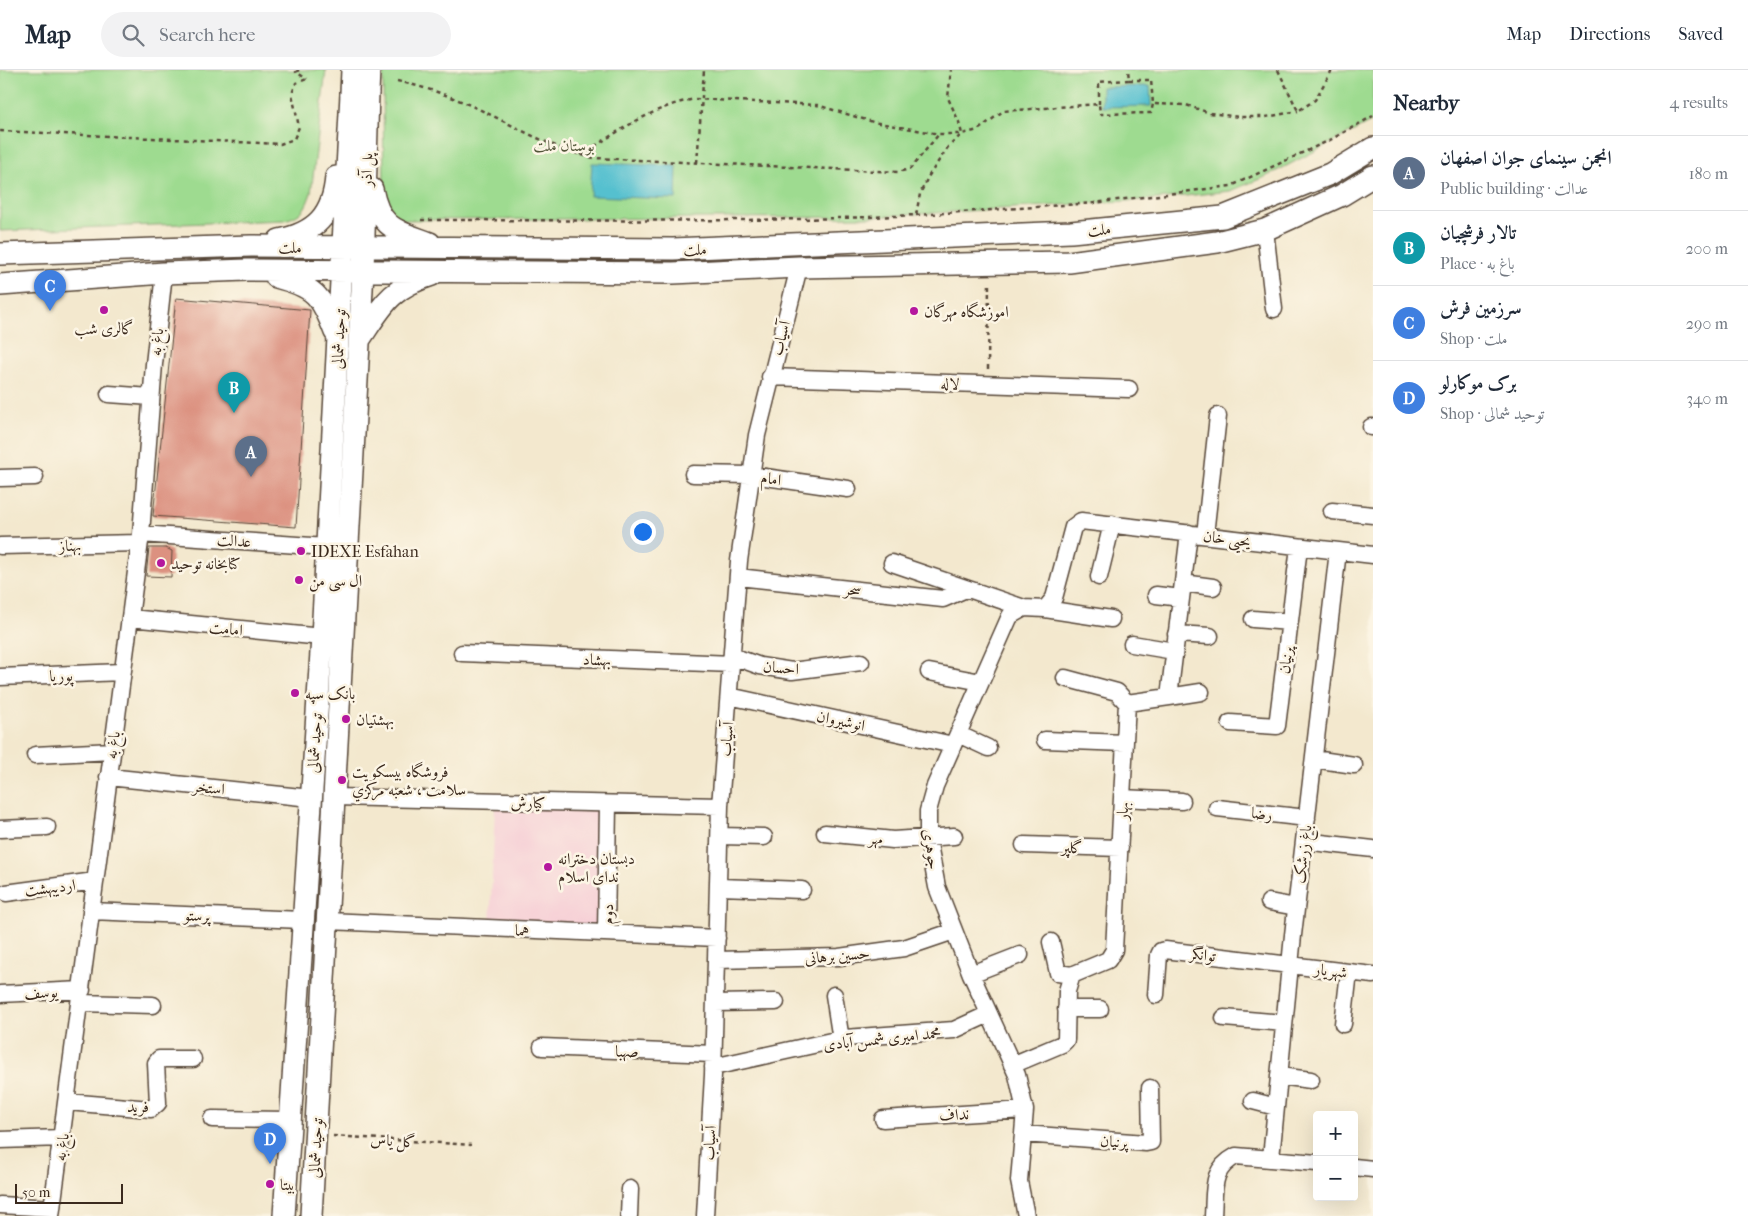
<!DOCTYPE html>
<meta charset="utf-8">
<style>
:root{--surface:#fff;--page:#f2f2f3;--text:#1f2937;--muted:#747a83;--line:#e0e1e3;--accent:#1a73e8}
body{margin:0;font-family:"IM FELL French Canon",Amiri,serif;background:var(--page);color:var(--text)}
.controls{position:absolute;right:15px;bottom:15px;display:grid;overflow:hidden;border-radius:5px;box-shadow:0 5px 20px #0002}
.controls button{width:45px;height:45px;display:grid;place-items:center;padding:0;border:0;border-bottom:1px solid var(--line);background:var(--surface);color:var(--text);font:25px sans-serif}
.scale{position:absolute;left:15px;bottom:12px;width:108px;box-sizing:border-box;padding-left:5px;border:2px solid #3b2a1e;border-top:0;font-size:14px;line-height:18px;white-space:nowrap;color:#3b2a1e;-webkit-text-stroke:4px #fcf5e5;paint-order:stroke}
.you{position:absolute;left:642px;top:461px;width:18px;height:18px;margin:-12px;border:4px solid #fff;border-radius:50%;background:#1a73e8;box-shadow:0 0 0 8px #1a73e833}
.badge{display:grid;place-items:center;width:32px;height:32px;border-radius:50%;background:var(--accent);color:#fff;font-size:16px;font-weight:700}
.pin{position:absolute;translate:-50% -41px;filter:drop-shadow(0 1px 2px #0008)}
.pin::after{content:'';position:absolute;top:26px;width:18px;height:15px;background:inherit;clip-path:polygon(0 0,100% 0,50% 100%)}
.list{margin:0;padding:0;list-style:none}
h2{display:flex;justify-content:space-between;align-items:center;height:65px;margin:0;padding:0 20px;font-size:21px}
h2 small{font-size:16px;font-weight:400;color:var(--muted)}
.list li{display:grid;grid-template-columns:32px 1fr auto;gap:15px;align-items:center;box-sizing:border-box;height:75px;padding:0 20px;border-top:1px solid var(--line)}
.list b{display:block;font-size:19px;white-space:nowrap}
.list p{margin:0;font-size:16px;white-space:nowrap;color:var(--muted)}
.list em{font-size:16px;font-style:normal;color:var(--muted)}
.icon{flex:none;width:28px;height:28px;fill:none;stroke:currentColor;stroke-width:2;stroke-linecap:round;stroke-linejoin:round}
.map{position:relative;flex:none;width:1373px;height:1146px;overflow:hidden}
header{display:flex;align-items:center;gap:30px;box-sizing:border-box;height:70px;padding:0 25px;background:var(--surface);border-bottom:1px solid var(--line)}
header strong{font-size:24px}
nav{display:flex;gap:28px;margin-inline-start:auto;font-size:18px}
.search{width:350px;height:45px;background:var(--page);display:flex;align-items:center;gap:12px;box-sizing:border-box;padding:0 18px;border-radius:28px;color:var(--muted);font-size:19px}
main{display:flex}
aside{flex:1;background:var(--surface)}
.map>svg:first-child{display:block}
.built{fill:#f6cfd6}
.green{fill:#9edb90;stroke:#6c8257}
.water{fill:#54c0cf;stroke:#487576}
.building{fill:#dc9180}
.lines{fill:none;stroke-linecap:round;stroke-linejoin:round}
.minor-casing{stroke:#574638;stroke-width:19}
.major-casing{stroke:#574638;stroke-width:24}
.path{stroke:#574638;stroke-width:2.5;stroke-dasharray:4 4;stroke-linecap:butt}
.minor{stroke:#fff;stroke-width:16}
.major{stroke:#fff;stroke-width:21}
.major-bridge-casing{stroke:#574638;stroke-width:24;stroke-linecap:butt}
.major-bridge{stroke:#fff;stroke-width:21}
.poi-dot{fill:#b5179e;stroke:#fcf5e5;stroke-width:2}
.labels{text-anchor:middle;stroke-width:5;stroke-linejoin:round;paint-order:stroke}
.park-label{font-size:16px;fill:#54563a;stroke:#fcf5e5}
.street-label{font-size:16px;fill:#3b2a1e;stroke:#fcf5e5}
.poi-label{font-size:16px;fill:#3b2a1e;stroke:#fcf5e5;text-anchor:start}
</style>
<header>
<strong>Map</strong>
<div class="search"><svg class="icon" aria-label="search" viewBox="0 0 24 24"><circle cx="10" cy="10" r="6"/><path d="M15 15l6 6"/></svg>Search here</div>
<nav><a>Map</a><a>Directions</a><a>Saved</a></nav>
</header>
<main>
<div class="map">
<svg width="1373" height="1146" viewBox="0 0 1373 1146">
<rect width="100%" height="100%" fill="#fcf5e5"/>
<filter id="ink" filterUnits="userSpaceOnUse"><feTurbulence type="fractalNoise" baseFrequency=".02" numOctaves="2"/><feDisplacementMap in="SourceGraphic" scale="10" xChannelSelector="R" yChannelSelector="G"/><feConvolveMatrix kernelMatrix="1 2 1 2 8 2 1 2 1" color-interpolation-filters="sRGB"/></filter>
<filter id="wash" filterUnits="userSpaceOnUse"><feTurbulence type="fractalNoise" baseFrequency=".0096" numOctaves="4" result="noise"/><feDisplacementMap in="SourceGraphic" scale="20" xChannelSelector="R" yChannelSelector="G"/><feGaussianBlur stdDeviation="1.12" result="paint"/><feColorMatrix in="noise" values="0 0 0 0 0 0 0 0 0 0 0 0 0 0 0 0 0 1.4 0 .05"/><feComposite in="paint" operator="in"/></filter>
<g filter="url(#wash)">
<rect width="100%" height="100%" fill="#f3e8ce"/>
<!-- built -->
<path class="built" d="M 495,737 L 604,740 L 604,860 L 490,855 Z"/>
<!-- green -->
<path class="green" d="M 0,0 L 326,0 L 311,123 C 305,140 302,145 285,150 L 0,161 Z
M 383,0 L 1373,0 L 1373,51 L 1265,107 L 1230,121 L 1158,129 L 871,147 L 406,150 L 396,147 L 384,137 Z"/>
<!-- water -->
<path class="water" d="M 1150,16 L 1151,36 L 1102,37 L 1102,17 Z
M 592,93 L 677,96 L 676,129 L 590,126 Z"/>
<g id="blocks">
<!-- building -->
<path class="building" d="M 176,228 L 310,240 L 296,457 L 153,446 Z
M 149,478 L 166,478 L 172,481 L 171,507 L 146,506 Z"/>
</g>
</g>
<g filter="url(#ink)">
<use href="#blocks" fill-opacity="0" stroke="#574638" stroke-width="1"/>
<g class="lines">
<defs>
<path id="minor" d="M 1265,160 L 1274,239
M 770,307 L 1129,319
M 109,324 L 151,327
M 1371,357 L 1373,357
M 693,404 L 751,405 L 848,419
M 0,408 L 35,407
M 1332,441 L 1373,445
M 141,464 L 326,477
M 1205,465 L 1218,346
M 0,476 L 140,473
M 892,493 L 1024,538
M 738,507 L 943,529 L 966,519
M 1099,507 L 1112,454
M 1183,513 L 1213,517
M 1156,525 L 1181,528
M 1045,539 L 1111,549
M 130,548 L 322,567
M 1253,549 L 1290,552
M 1176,564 L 1210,566
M 1132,574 L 1174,581
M 462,583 L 732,594
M 732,586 L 760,596 L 792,601 L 861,592
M 929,602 L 981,612
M 0,607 L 122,602
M 1065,608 L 1117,622 L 1127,633
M 729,626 L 953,675
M 1169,627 L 1201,622
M 1230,653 L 1277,656 L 1299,477
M 958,664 L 988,678
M 1045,670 L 1125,673
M 35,685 L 112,681
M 1314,689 L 1354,695
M 108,707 L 311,728
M 335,727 L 720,736
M 1122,728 L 1182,731
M 1217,738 L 1307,748
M 0,759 L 47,757
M 825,763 L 893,770 L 954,766
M 720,766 L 764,767
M 1304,771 L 1373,779
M 1024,775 L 1120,778
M 719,817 L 802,820
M 6,823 L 95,811
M 1269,832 L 1296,837
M 91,841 L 302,850
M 328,851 L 717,868
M 606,863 L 608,734
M 1051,872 L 1058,903 L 1072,905
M 716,890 L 839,887 L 904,878 L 954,861
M 971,904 L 1020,885
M 0,924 L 82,920
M 834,925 L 841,970
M 1156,925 L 1159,885 L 1161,881 L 1165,880 L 1373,905
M 80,933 L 153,935
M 715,933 L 776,932
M 1066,939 L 1100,939
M 1224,948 L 1284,953
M 1343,954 L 1349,902
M 542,977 L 713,984
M 1012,995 L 1062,974 L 1066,970 L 1067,921 L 1072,905 L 1108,890 L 1114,880 L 1127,633 L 1169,627 L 1189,463
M 713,997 L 845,968 L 954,960 L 989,944
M 1279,1006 L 1311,1010
M 1253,1031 L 1276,1037
M 67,1032 L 151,1039 L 158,1033 L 156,993 L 159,989 L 193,989
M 212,1049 L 290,1050
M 883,1049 L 1025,1040
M 1023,1064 L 1146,1073 L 1151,1072 L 1150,1018
M 0,1070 L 62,1068
M 1271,1088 L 1293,865 L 1338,481
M 1354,1097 L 1373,1099
M 0,1135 L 52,1138
M 51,1146 L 141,464 L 154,294 L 164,203
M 629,1146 L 630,1119
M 705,1146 L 713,1005 L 720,736 L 739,491 L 757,365 L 799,197
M 1026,1146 L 1019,1111 L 1025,1040 L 1017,1005 L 971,904 L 937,817 L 928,769 L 928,741 L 935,716 L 1010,546 L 1024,538 L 1045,539 L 1054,528 L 1073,457 L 1081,451 L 1373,485
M 1213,1146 C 1215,1119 1210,1100 1236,1086 L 1317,1093"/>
<path id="major" d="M 372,119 C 380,159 395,160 430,173
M 279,170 C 315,163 333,145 336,107
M 0,184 L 251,176 L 673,179 L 1071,162 L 1223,147 L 1330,104 L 1373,78
M 276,207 C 315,217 321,225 335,262
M 0,215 L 164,203 L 247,200 L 673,203 L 799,197 L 1069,192 L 1217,172 L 1265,160 L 1342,125 L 1373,106
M 360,269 C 383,235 390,218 432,205
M 284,1146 L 322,567 L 351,24
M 311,1146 L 363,201 L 368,22"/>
</defs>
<!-- minor casing -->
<use href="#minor" class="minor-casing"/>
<!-- major casing -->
<use href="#major" class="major-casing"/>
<!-- path -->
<path class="path" d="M 299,0 L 296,2 L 307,9
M 1278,0 L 1298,41 L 1315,30 L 1332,0
M 1129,10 L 1151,10 L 1153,34 L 1186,35 L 1210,43 L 1239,47 L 1266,47 L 1298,41
M 397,11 C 424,17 449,25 474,37 C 514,55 551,79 594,88 L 898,102 L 910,99 L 939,64
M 1099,34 L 1099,12 L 1129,10 L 1128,0
M 0,61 L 280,74 L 294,69 L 299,57 L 292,24 L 296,13 L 307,9
M 581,85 C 616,63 653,36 695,29 L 817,35 L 873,52 L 939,64 L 962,64 L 959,52 L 948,28 L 951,0
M 697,93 L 704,0
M 916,145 L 1094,133 L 1231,116 L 1330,70 L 1373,46
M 421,150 C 586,150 751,153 916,145 L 920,124 L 928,107 L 948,77 L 962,64 L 978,60 L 1003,41 L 1099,34 L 1100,44 L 1151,43 L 1153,34
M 988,299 L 989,212
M 333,1066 L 471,1075"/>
<!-- minor -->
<use href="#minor" class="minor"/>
<!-- major -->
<use href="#major" class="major"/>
<defs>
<path id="major-bridge" d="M 368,22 L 369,0
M 351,24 L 352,0"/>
</defs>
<!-- major-bridge casing -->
<use href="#major-bridge" class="major-bridge-casing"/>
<!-- major-bridge -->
<use href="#major-bridge" class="major-bridge"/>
</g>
</g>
<!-- markers -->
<g class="poi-dot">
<circle cx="104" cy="240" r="5"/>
<circle cx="914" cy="241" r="5"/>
<circle cx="301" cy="481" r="5"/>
<circle cx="161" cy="493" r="5"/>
<circle cx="299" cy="510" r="5"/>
<circle cx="295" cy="623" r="5"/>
<circle cx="346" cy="649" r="5"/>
<circle cx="342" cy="710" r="5"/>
<circle cx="548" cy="797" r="5"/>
<circle cx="270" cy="1114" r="5"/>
</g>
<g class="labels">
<!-- park labels -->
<g class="park-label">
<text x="564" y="81">بوستان ملت</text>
</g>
<!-- street labels -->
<g class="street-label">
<text transform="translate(366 100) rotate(-89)" y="6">پل آذر</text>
<text transform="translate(1099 159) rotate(-6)" y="6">ملت</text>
<text transform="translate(290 177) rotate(1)" y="6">ملت</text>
<text transform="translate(695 179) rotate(-2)" y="6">ملت</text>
<text transform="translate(780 268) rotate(-76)" y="6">آسیاب</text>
<text transform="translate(338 269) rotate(-87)" y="6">توحید شمالی</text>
<text transform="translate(156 272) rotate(-84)" y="6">باغ به</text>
<text transform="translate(950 313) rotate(2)" y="6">لاله</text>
<text transform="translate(771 408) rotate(8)" y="6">امام</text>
<text transform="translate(1227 468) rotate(7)" y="6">یحیی خان</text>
<text transform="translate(234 470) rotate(4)" y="6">عدالت</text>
<text transform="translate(70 475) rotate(-1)" y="6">بهناز</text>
<text transform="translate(853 519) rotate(6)" y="6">سحر</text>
<text transform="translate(226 558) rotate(6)" y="6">امامت</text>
<text transform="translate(597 589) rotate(2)" y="6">بهشاد</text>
<text transform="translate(1285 590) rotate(-83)" y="6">پرنیان</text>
<text transform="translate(781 597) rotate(5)" y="6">احسان</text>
<text transform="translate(61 605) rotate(-2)" y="6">پوریا</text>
<text transform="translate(841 650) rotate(12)" y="6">انوشیروان</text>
<text transform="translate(726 669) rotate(-85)" y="6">آسیاب</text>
<text transform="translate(314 673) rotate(-86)" y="6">توحید شمالی</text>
<text transform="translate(112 675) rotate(-82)" y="6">باغ به</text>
<text transform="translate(209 717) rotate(6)" y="6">استخر</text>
<text transform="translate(528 732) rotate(1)" y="6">کیارش</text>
<text transform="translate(1122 741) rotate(-87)" y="6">بهار</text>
<text transform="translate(1262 743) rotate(6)" y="6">رضا</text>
<text transform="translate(876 768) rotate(6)" y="6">مهر</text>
<text transform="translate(1072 777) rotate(2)" y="6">گلپر</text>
<text transform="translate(932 779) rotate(82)" y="6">جوهری</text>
<text transform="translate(1302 784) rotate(-83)" y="6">باغ زرشک</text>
<text transform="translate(50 817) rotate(-7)" y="6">اردیبهشت</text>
<text transform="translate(607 844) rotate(-89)" y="6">دوم</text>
<text transform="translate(197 845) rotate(3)" y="6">پرستو</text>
<text transform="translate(522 860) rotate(3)" y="6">هما</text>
<text transform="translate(1203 884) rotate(7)" y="6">توانگر</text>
<text transform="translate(837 885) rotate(-5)" y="6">حسین برهانی</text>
<text transform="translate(1331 900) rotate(7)" y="6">شهریار</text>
<text transform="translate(41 922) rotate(-3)" y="6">یوسف</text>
<text transform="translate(882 968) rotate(-6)" y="6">محمد امیری شمس آبادی</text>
<text transform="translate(627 981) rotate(2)" y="6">صهبا</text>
<text x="138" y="1042">فرید</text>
<text transform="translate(954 1044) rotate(-3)" y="6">نداف</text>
<text transform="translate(393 1070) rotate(4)" y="6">گل یاس</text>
<text transform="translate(1114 1071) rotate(4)" y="6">پرنیان</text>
<text transform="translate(709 1073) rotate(-87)" y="6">آسیاب</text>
<text transform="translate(61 1077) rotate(-82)" y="6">باغ به</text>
<text transform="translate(315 1078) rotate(-87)" y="6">توحید شمالی</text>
</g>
<!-- poi labels -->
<g class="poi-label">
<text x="924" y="247">اموزشگاه مهرگان</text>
<text x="104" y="264" text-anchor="middle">گالری شب</text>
<text x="311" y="487">IDEXE Esfahan</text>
<text x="171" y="499">کتابخانه توحید</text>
<text x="309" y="516">ال سی من</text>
<text x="305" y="629">بانک سپه</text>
<text x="356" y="655">بهشتیان</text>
<text x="352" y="707">فروشگاه بيسكويت<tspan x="352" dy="18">سلامت ، شعبه مركزي</tspan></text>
<text x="558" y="794">دبستان دخترانه<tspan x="558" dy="18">ندای اسلام</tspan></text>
<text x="280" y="1120">بیتا</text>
</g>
</g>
</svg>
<div class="controls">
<button>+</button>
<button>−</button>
</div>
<div class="scale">50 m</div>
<div class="you"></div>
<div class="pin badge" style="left:251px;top:407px;background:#5c6f8a">A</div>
<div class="pin badge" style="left:234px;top:343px;background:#0f9aa8">B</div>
<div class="pin badge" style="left:50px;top:241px;background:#3f7fe0">C</div>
<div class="pin badge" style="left:270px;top:1094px;background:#3f7fe0">D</div>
</div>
<aside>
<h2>Nearby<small>4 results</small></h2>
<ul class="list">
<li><span class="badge" style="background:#5c6f8a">A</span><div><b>انجمن سینمای جوان اصفهان</b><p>Public building · عدالت</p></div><em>180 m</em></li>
<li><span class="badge" style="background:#0f9aa8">B</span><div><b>تالار فرشچیان</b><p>Place · باغ به</p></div><em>200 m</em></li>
<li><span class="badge" style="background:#3f7fe0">C</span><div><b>سرزمین فرش</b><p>Shop · ملت</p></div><em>290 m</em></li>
<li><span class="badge" style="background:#3f7fe0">D</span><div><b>برک موکارلو</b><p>Shop · توحید شمالی</p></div><em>340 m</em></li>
</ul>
</aside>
</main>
